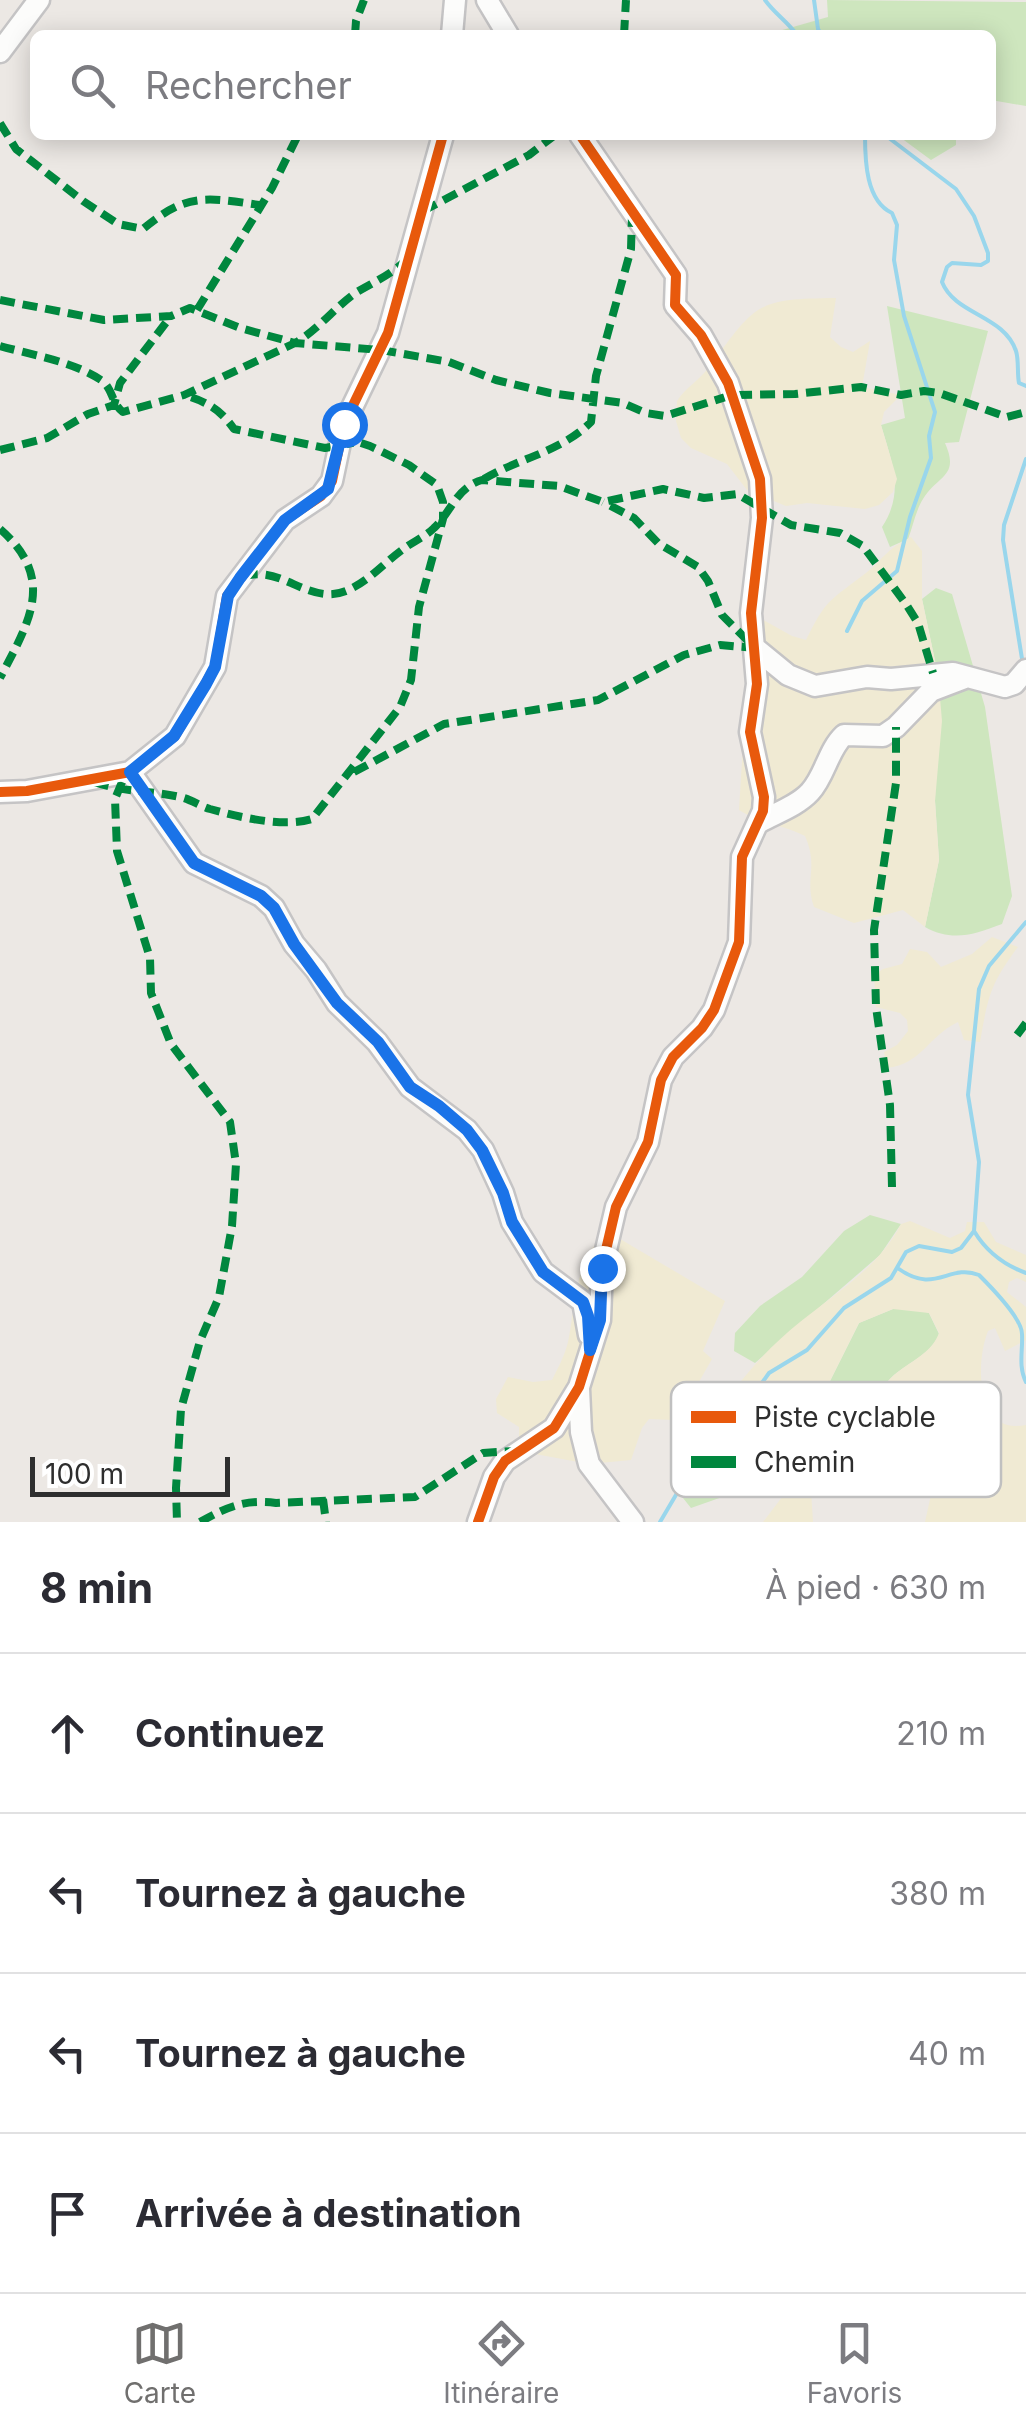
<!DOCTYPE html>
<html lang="fr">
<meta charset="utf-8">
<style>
:root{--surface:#fff;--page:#f2f2f3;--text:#2b2b33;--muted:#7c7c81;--line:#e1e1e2;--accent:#706f6e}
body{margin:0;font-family:Inter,sans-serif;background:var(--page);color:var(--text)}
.scale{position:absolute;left:30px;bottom:25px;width:200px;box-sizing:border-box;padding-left:10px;border:5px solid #2e2e2e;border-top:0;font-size:28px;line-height:35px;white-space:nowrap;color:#2e2e2e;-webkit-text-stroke:8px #fff;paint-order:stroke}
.stop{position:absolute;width:30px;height:30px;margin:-22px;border:8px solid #1a73e8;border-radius:50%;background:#fff}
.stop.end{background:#1a73e8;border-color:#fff;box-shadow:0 2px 10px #0008}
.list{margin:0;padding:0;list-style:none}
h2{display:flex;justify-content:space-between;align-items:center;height:130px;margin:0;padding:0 40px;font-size:42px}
h2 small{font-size:32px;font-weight:400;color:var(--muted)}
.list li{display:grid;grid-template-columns:65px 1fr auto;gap:30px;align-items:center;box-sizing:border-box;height:160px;padding:0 40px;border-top:2px solid var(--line)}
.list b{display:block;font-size:38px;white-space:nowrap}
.list em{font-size:32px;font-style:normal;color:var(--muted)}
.icon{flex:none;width:55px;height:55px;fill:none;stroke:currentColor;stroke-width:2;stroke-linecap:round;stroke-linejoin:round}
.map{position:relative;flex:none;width:1026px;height:1522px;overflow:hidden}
.search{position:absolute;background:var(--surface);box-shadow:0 5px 25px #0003;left:30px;right:30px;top:30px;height:110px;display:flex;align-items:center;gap:25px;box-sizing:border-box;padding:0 35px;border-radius:15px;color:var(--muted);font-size:38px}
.sheet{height:770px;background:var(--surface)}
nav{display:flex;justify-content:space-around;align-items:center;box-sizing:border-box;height:140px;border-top:2px solid var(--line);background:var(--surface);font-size:28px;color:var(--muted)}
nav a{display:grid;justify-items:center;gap:5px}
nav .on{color:var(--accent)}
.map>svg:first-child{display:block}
.green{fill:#cee6be}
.sand{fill:#f0ead3}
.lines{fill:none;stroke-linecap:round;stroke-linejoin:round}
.stream{stroke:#99d6ec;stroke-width:4}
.minor-casing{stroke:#c5c4c5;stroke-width:25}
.minor{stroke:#fcfcfb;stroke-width:20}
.quiet{stroke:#00873e;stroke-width:8;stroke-dasharray:15 8;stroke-linecap:butt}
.cycleway-casing{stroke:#fff;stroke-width:16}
.cycleway{stroke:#e8590c;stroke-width:10}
.route{stroke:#1a73e8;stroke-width:12}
.key{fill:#fff;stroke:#c0c0c0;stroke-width:2.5}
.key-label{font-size:28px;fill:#2e2e2e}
</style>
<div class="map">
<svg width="1026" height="1522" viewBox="0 0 1026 1522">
<rect width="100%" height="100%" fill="#ece8e4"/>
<!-- green -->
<path class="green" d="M 827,0 L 1026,2 L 1026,106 L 991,100 L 991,35 L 765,35 L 828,17 Z
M 897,135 L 956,135 L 956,145 L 931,160 Z
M 887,306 L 988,331 L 959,442 L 945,443 C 960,477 938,475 923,499 C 916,510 913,526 908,539 L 890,547 L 882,527 C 905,492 892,463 881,425 L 905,418 Z
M 936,588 L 952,594 L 985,707 L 1012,896 L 1002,924 C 973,935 952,942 925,927 L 939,860 L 935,801 L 938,675 L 922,599 Z
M 870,1215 L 901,1224 L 880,1255 L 755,1363 L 734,1351 L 735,1333 L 760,1306 L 802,1277 L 844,1231 Z
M 913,1308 L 929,1313 L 939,1334 C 928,1364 882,1367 880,1402 L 845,1435 L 826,1444 L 786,1444 L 745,1489 L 691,1508 L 683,1498 C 696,1478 706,1484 724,1473 C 736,1466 777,1418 784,1405 L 824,1393 L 859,1323 L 893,1309 Z"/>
<!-- sand -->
<path class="sand" d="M 836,298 L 830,337 L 841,347 L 853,352 L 870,341 L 862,387 L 901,395 L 884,412 L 881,425 L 897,479 L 893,492 L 879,505 L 865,509 L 807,503 L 786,506 L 747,490 L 727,464 L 691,448 L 681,438 L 676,421 L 677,401 C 686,387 700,380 709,367 C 757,303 755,299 836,298 Z
M 911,537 L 922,551 L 922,599 L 938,675 L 942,721 L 935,801 L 939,860 L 925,927 L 903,910 L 854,923 L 814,907 C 804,878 819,868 805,836 C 783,825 760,823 739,810 L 751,613 L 792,636 L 806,640 C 826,600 828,602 862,576 C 883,561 884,550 911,537 Z
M 992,937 L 1018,947 C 990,984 988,997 980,1042 L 964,1040 L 958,1022 C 927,1037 922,1064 887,1068 L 884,1052 L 897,1045 L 908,1031 L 907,1020 L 900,1013 L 876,1007 L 874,975 L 883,969 L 902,964 L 910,949 L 927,952 L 941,967 L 972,954 Z
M 910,1221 L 950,1238 L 965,1231 L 967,1222 L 984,1222 L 996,1242 L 1026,1255 L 1026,1282 L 1017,1278 L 1009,1282 L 1007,1292 L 1026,1307 L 1026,1340 L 1005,1351 L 995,1328 L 988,1331 C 975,1363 976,1436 1026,1425 L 1026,1522 L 925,1522 L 936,1472 L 934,1455 L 880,1402 C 882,1367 928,1364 939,1333 L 929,1313 L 893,1309 L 859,1323 L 824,1393 L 806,1405 L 794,1402 L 784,1405 L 776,1420 L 763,1430 L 749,1425 L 735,1412 L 734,1390 C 753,1365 775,1342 800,1322 C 836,1293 880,1266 901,1224 Z
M 610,1233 L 725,1301 L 703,1351 L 712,1359 L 692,1394 L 673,1420 L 649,1419 L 642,1428 L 631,1460 L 589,1464 L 519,1451 L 519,1427 L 497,1413 L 496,1399 L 508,1377 L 533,1382 L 552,1380 C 558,1368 565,1355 568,1342 C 575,1312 575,1248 610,1233 Z
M 799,1475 L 810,1476 L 813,1522 L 763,1522 Z"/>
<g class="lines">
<!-- stream -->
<path class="stream" d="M 765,0 C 775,14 787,21 797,35
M 814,0 L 818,29 L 822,35
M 885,135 L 956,189 L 974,216 L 988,253 L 988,261 L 981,265 L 952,263 L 947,267 L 942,282 C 955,315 1004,315 1016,351 C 1019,360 1017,374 1019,383 L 1026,386
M 847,631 L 862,601 L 897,571 L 910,517 L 931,458 L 929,436 L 935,412 L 904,316 L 894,260 L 897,225 L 892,213 C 866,201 865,161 865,135
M 1023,665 L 1003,540 L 1004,525 L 1026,459
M 974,1231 C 986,1251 1004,1265 1026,1273
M 899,1269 C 935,1295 949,1263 979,1275 C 991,1287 1022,1318 1022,1334 C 1023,1351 1018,1366 1026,1382
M 660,1522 L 683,1483 L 708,1459 L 769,1373 L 807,1350 L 844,1308 L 891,1278 L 906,1252 L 919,1246 L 952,1252 L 961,1248 L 974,1231 L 979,1162 L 968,1095 L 979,989 L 989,966 L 1026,922"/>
<defs>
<path id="minor" d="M 487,0 L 508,35
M 452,35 L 455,0
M 0,52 L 39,0
M 755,648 L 788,675 L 815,686 L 867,677 L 891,679 L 953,673 L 1005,687 L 1014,684 L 1026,670
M 130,772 L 194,863 L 261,896 L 274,908 L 294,944 L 316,970 L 337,1003 L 377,1042 L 410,1087 L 467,1130 L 483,1150 L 503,1193 L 512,1222 L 543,1272 L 583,1302 L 589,1335
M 0,792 L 27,791 L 130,772 L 175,736 L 215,667 L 227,596 L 285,520 L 321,496 L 332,481 L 344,424 L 388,333 L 443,135
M 760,822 C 776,813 797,806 810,792 C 825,776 828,750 844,735 L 883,736 L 896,727 L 931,691 L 965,678
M 579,1389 L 581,1432 L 589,1464 L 633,1522
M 478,1522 L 494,1477 L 505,1461 L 554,1428 L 579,1387 L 600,1320 L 602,1267 L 616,1207 L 648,1142 L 661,1080 L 673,1057 L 702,1028 L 714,1010 L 739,942 L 742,857 L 763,811 L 764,797 L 750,732 L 757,684 L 751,613 L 762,518 L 760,479 L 728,383 L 701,335 L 675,305 L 676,275 L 580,135"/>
</defs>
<!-- minor casing -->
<use href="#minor" class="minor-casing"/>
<!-- minor -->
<use href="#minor" class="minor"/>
<!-- quiet -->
<path class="quiet" d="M 355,35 L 356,21 L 364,0
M 624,35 L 626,0
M 0,123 L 16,149 L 83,201 L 118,224 L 143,229 C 186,193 205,197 259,205
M 423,211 L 529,155 L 555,135
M 0,300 L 104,320 L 171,316 L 190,308 L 240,328 L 295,343 L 381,350 L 449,362 L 496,380 L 550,393 L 623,403 L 646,413 L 665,416 L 732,395 L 795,394 L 861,387 L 901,395 L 924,391 L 939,393 L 1007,417 L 1026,412
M 197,310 L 272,188 L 298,135
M 0,346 C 32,355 72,361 101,380 C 113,388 111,403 123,412 L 184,395 L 295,343 C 319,329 335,307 357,292 C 374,282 390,275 404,262
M 0,450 L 47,438 L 88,414 L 114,405 L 120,383 L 171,316
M 484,479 C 519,458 561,452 591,422 L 596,376 L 631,249 L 632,215
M 0,529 C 57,579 29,622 0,678
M 243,577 C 280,563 308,606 346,591 C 368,582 383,564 402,550 C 412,542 425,537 434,528 C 452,511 456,488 482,480 L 559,486 L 603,502 L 663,489 L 704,498 L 737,494 L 791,525 L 840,533 L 863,546 L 906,604 L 918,623 L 933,673
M 354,772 L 444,724 L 598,700 L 684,655 L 720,645 L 755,648 L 722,615 L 708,581 L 698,567 L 658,543 L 634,518 L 603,502
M 94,782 C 126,793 150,790 180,797 C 190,799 200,806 210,809 C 239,817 283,828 312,819 L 400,707 L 411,680 L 419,607 L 443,519 L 443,502 L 437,485 L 409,465 L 370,446 L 358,442 L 325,448 L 234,429 C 220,409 207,402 184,395
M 122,782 L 115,799 L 117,851 L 150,958 L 151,993 L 171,1044 L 230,1122 L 236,1164 L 232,1226 L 219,1297 L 200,1341 L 181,1409 L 176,1488 L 177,1522
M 1017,1035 L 1026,1023
M 892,1187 L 890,1105 L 876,1007 L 874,930 L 896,783 L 896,727
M 323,1499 L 326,1522
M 200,1522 C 227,1507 245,1499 276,1503 L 415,1497 L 483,1453 L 514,1451"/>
<defs>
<path id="cycleway" d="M 0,792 L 27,791 L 130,772 L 175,736 L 215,667 L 227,596 L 285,520 L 321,496 L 332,481 L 344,424 L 388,333 L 443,135
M 478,1522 L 494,1477 L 505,1461 L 554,1428 L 579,1387 L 600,1320 L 602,1267 L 616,1207 L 648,1142 L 661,1080 L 673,1057 L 702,1028 L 714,1010 L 739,942 L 742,857 L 763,811 L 764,797 L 750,732 L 757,684 L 751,613 L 762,518 L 760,479 L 728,383 L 701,335 L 675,305 L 676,275 L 580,135"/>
</defs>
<!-- cycleway casing -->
<use href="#cycleway" class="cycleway-casing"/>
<!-- cycleway -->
<use href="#cycleway" class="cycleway"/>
</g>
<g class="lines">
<!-- route -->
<path class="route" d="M 344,424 L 328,489 L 285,520 L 240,578 L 228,596 L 215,667 L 206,684 L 174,736 L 130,772 L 194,863 L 261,896 L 274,908 L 294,944 L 337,1003 L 378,1042 L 410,1087 L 439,1106 L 467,1130 L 482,1150 L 503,1193 L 512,1222 L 543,1272 L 583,1302 L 588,1316 L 590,1350 L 600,1320 L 602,1268"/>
</g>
<!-- legend -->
<rect x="671" y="1382" width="330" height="115" rx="15" class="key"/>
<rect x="691" y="1411" width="45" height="12" fill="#e8590c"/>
<rect x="691" y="1456" width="45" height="12" fill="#00873e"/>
<g class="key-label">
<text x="754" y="1427">Piste cyclable</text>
<text x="754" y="1472">Chemin</text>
</g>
</svg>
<div class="scale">100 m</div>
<div class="stop" style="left:344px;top:424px"></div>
<div class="stop end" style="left:602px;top:1268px"></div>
<div class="search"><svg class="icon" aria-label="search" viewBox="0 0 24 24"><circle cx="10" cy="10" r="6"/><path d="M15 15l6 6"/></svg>Rechercher</div>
</div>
<section class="sheet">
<h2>8 min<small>À pied · 630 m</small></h2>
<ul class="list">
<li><svg class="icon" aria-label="ahead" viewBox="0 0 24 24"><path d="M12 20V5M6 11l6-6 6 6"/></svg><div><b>Continuez</b></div><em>210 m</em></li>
<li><svg class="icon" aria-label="left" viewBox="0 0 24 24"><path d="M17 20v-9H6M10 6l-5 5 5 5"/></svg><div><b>Tournez à gauche</b></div><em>380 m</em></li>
<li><svg class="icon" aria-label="left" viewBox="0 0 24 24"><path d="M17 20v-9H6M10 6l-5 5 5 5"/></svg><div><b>Tournez à gauche</b></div><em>40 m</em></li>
<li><svg class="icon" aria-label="arrive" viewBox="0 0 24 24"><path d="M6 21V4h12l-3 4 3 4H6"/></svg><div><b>Arrivée à destination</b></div></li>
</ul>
</section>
<nav>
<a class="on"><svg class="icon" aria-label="map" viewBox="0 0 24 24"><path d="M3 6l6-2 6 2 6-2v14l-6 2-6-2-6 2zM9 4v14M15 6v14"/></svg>Carte</a>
<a><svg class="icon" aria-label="directions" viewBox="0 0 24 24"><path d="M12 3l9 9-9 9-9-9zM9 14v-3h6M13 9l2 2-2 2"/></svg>Itinéraire</a>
<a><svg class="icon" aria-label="saved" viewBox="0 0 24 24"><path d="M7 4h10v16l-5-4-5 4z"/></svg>Favoris</a>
</nav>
